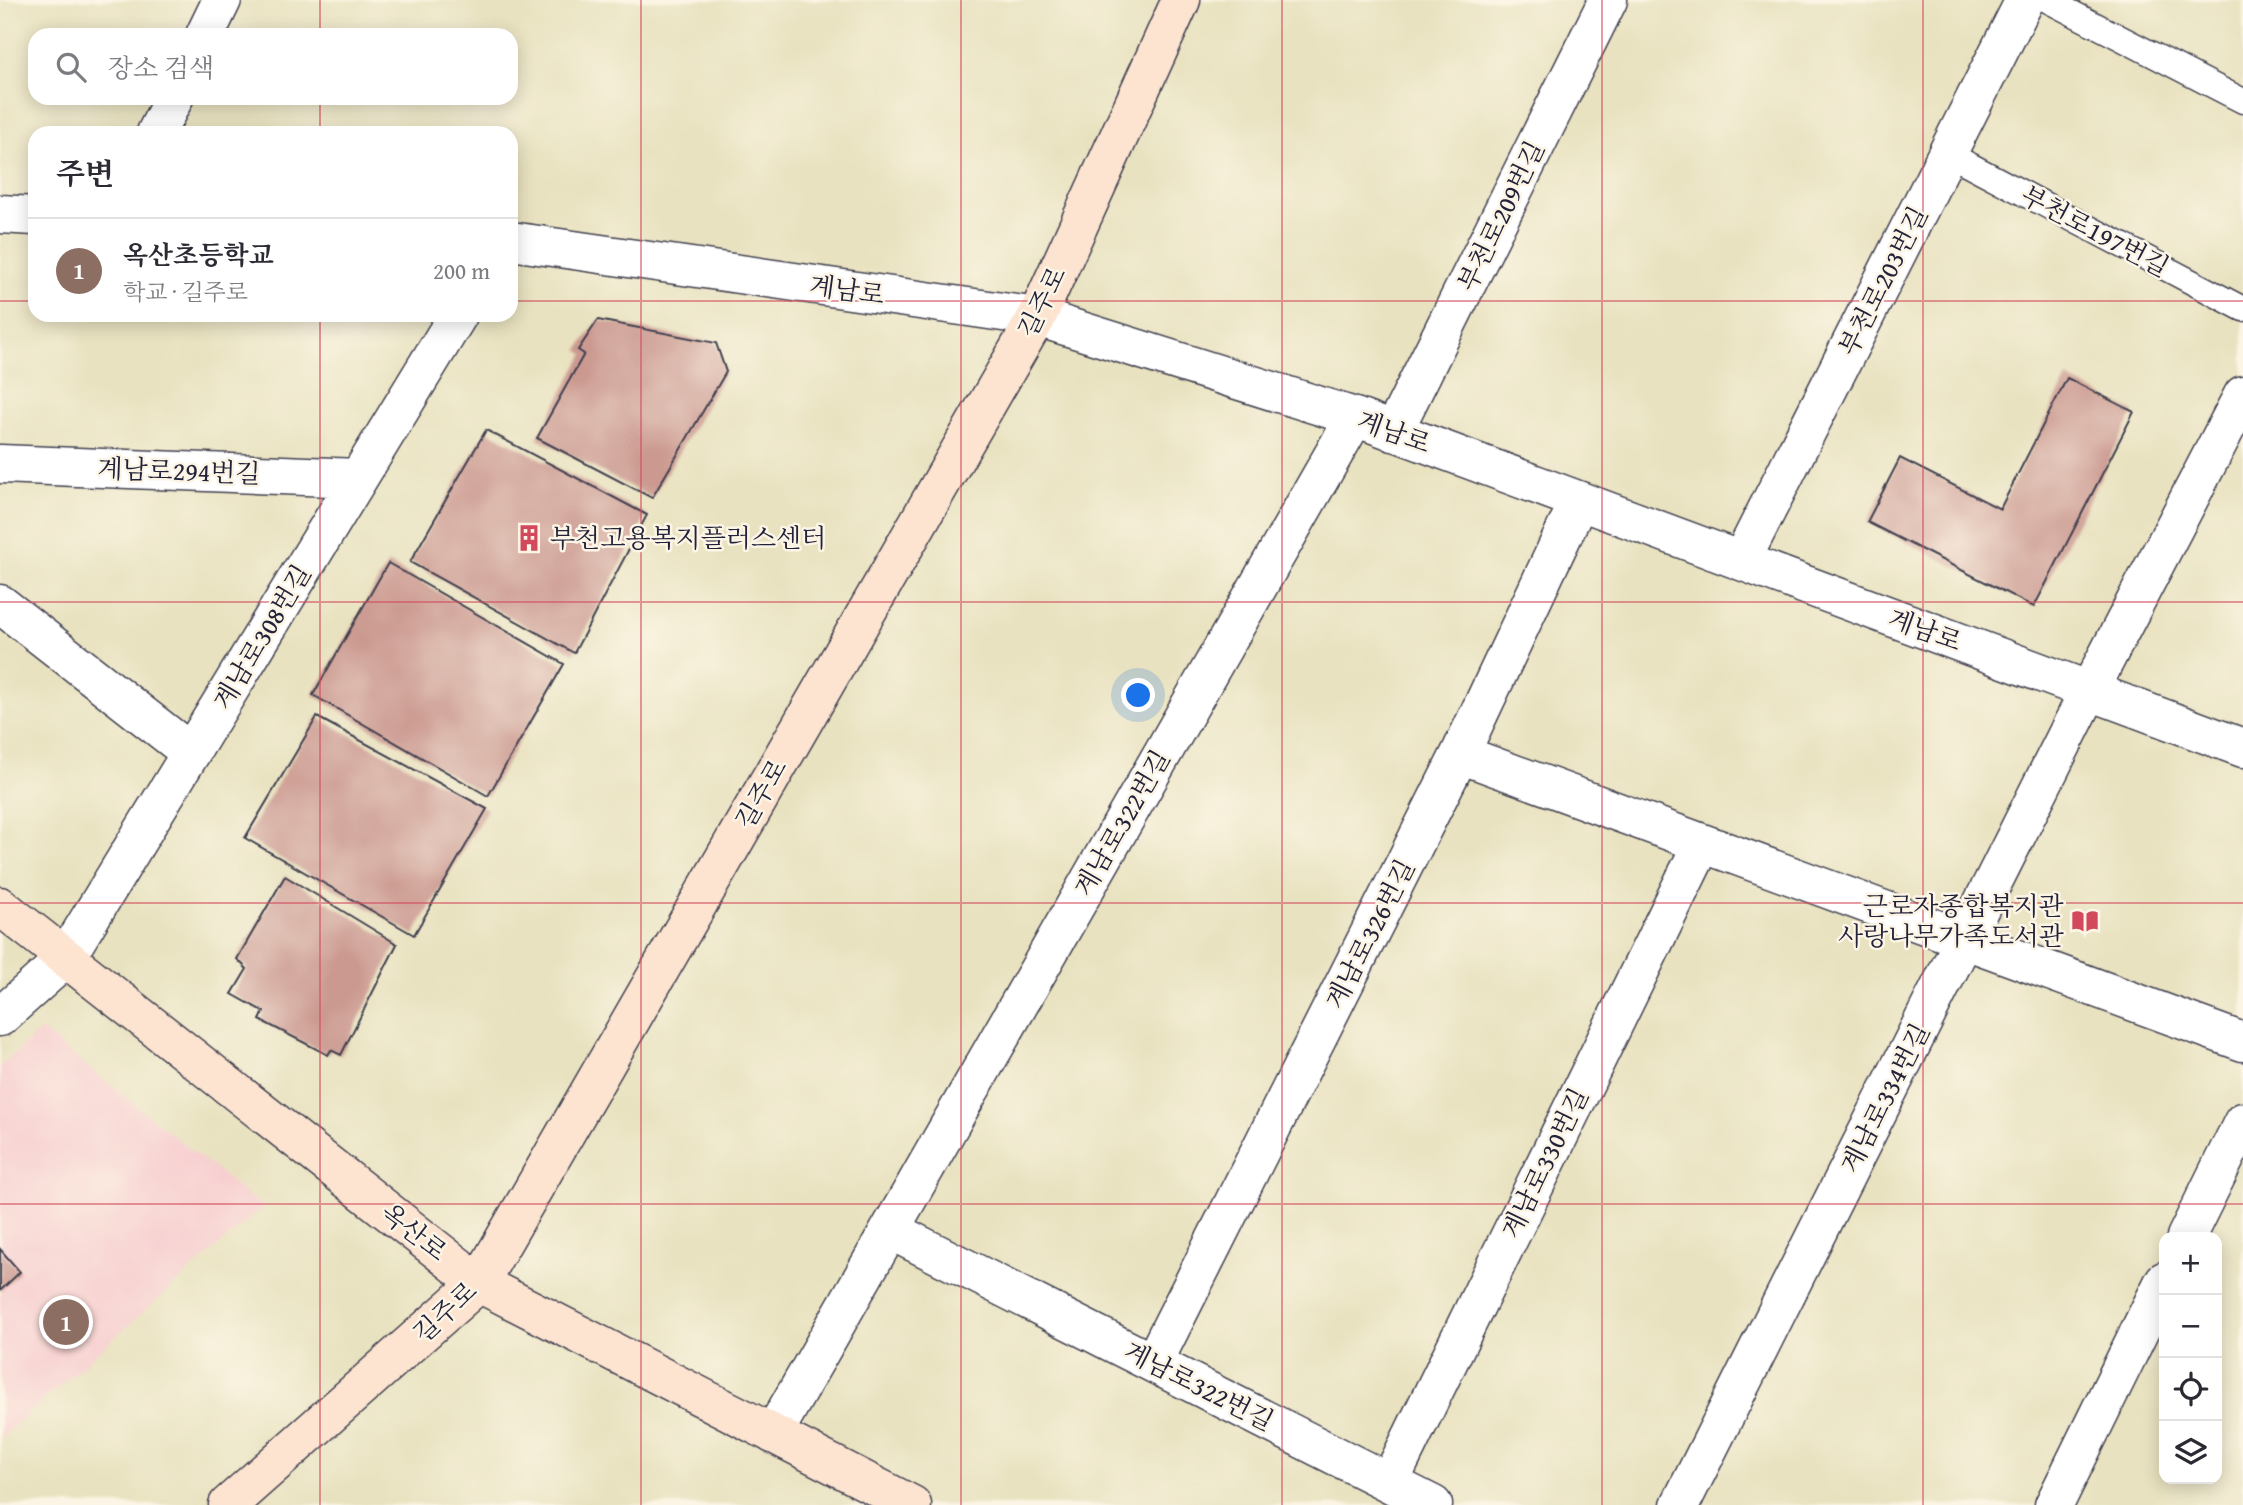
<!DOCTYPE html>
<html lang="ko">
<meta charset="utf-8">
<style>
:root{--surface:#fff;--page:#f2f2f3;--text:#2b2b33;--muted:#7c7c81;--line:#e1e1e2;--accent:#d1495b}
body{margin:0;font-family:"Gentium Book Plus","Noto Serif KR",serif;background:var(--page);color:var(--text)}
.controls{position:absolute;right:21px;bottom:21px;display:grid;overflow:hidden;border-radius:14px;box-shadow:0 4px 18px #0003}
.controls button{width:63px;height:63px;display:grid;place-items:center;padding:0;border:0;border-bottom:2px solid var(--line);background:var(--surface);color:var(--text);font:35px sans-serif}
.you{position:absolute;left:1139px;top:696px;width:24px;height:24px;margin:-18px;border:5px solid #fff;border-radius:50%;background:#1a73e8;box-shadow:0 0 0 10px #1a73e833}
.badge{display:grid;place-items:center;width:46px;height:46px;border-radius:50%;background:var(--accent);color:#fff;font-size:23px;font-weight:700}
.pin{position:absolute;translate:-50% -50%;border:4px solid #fff;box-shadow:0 2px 7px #0006}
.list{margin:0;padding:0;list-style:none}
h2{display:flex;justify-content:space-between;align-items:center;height:91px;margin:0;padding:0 28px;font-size:30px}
h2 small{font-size:23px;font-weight:400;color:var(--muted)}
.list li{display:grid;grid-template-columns:46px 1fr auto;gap:21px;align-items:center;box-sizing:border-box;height:105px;padding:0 28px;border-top:2px solid var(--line)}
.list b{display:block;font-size:26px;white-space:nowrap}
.list p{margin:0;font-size:23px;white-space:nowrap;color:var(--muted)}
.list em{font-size:23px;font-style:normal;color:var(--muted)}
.icon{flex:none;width:38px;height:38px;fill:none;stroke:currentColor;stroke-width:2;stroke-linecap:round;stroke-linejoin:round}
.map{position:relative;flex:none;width:2243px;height:1505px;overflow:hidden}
.search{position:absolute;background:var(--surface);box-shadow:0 4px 18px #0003;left:28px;top:28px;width:490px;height:77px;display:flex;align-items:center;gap:18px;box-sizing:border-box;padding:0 24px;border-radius:21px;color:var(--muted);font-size:26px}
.panel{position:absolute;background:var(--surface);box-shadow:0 4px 18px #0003;left:28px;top:126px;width:490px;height:196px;border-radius:21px}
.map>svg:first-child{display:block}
.built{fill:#f7cfd0}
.building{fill:#cb9990}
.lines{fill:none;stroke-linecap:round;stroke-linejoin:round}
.lane-casing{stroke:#403f4f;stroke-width:27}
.street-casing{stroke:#403f4f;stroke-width:41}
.secondary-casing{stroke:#403f4f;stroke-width:41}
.lane{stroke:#fff;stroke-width:24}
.street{stroke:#fff;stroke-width:38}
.secondary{stroke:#fde4d1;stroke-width:38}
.grid{fill:none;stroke:#d1495b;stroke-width:2;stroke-opacity:0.55}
.labels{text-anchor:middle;stroke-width:5;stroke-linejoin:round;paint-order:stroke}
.street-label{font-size:26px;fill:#22223b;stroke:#fcf5e5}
.poi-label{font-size:26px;fill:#22223b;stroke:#fcf5e5;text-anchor:start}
</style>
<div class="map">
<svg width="2243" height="1505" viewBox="0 0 2243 1505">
<rect width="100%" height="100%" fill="#fcf5e5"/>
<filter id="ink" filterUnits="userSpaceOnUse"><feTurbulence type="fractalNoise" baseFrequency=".0143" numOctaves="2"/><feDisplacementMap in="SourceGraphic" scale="14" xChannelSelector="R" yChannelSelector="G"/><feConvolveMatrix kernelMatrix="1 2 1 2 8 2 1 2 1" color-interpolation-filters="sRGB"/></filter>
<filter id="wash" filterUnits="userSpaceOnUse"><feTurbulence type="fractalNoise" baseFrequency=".00686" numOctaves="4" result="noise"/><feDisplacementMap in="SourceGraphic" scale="28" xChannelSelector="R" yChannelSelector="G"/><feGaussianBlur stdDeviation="1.57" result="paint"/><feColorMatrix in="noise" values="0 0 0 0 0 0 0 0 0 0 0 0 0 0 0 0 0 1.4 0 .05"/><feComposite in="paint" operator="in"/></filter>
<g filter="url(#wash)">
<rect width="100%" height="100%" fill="#e8e2c0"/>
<!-- built -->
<path class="built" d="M 41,1030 L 263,1207 L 0,1438 L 0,1066 Z"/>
<g id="blocks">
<!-- building -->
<path class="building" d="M 598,320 L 716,343 L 726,372 L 652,498 L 537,438 L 584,354 L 578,350 Z
M 2067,378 L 2134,412 L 2034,607 L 1867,522 L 1900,458 L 2000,509 Z
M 486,430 L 647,515 L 574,653 L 410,562 Z
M 388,563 L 564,664 L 488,796 L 313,695 Z
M 317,717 L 487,809 L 414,935 L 245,838 Z
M 285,876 L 397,944 L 341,1055 L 331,1050 L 328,1055 L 260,1020 L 264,1012 L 232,994 L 247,969 L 237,959 Z
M 0,1249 L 20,1272 L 0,1291 Z"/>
</g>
</g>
<g filter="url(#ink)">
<use href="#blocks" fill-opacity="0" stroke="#403f4f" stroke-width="2"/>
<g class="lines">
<defs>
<path id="lane" d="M 2047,0 L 2243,101
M 1947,153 L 2243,309"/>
<path id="street" d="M 205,35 L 222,0
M 156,133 L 174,98
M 0,214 L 35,216
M 511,241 L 1037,317 L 1355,417 L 2243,748
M 1393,432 L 1608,0
M 0,464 L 358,478
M 1741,561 L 2025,0
M 0,604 L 191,753
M 1460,754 L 2243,1042
M 0,1017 L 65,959 L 458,315
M 890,1230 L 1433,1505
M 2186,1237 L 2243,1122
M 1153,1363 L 1460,754 L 1579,501
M 773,1434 L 1355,417
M 1389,1483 L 1702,844
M 1680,1505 L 2089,691 L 2243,395
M 2054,1505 L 2164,1281"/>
<path id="secondary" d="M 0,906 L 479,1283 L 912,1505
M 228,1505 L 479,1283 L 1037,317 L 1181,0"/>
</defs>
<!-- lane casing -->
<use href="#lane" class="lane-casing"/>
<!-- street casing -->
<use href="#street" class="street-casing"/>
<!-- secondary casing -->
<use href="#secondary" class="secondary-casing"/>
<!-- lane -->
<use href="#lane" class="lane"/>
<!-- street -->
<use href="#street" class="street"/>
<!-- secondary -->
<use href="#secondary" class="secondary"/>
</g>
</g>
<!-- grid -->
<path class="grid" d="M 320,0 L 320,35M 641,0 L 641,1505M 961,0 L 961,1505M 1282,0 L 1282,1505M 1602,0 L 1602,1505M 1923,0 L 1923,1505M 320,98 L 320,133M 0,301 L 35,301M 511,301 L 2243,301M 320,315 L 320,1505M 0,602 L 2243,602M 0,903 L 2243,903M 0,1204 L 2243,1204"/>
<!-- icons -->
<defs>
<symbol id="building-bare" viewBox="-9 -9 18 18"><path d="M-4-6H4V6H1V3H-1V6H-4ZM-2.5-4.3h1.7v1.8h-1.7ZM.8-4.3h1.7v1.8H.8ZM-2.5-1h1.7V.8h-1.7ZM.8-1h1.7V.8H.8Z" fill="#d1495b" stroke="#fcf5e5" stroke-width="2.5" paint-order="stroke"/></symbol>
<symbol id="library-bare" viewBox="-9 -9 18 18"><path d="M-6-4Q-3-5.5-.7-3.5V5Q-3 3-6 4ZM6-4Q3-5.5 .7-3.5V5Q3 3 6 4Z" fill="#d1495b" stroke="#fcf5e5" stroke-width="2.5" paint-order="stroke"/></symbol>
</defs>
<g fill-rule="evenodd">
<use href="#building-bare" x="510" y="519" width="38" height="38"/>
<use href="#library-bare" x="2066" y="902" width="38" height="38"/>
</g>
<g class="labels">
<!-- street labels -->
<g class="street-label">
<text transform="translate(1501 216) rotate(-64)" y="9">부천로209번길</text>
<text transform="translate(2095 231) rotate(28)" y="9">부천로197번길</text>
<text transform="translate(1883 281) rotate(-63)" y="9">부천로203번길</text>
<text transform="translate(847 290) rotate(8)" y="9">계남로</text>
<text transform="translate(1042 302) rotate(-64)" y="9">길주로</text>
<text transform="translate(1394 432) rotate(20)" y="9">계남로</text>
<text transform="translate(179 471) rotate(2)" y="9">계남로294번길</text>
<text transform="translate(1925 630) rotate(20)" y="9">계남로</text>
<text transform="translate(262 637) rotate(-59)" y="9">계남로308번길</text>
<text transform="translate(761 794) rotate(-60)" y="9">길주로</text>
<text transform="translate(1122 823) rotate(-60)" y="9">계남로322번길</text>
<text transform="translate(1370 934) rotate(-63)" y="9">계남로326번길</text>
<text transform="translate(1885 1098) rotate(-63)" y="9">계남로334번길</text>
<text transform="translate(1545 1163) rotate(-64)" y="9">계남로330번길</text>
<text transform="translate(414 1232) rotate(38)" y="9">옥산로</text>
<text transform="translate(445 1312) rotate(-43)" y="9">길주로</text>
<text transform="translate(1199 1386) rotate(27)" y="9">계남로322번길</text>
</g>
<!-- poi labels -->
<g class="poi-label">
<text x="550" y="547">부천고용복지플러스센터</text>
<text x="2064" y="915" text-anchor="end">근로자종합복지관<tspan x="2064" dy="30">사랑나무가족도서관</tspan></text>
</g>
</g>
</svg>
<div class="controls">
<button>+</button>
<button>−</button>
<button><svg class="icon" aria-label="locate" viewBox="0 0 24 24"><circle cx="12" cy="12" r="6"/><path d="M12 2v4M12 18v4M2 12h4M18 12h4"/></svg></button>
<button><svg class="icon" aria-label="layers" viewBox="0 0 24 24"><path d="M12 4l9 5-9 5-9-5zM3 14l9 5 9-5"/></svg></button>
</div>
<div class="you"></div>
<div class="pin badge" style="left:66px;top:1322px;background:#8d6e63">1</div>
<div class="search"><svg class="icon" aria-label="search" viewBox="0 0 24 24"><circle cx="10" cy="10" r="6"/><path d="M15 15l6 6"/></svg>장소 검색</div>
<section class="panel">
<h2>주변<small></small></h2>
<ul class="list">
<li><span class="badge" style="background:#8d6e63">1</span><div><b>옥산초등학교</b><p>학교 · 길주로</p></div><em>200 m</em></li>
</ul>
</section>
</div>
